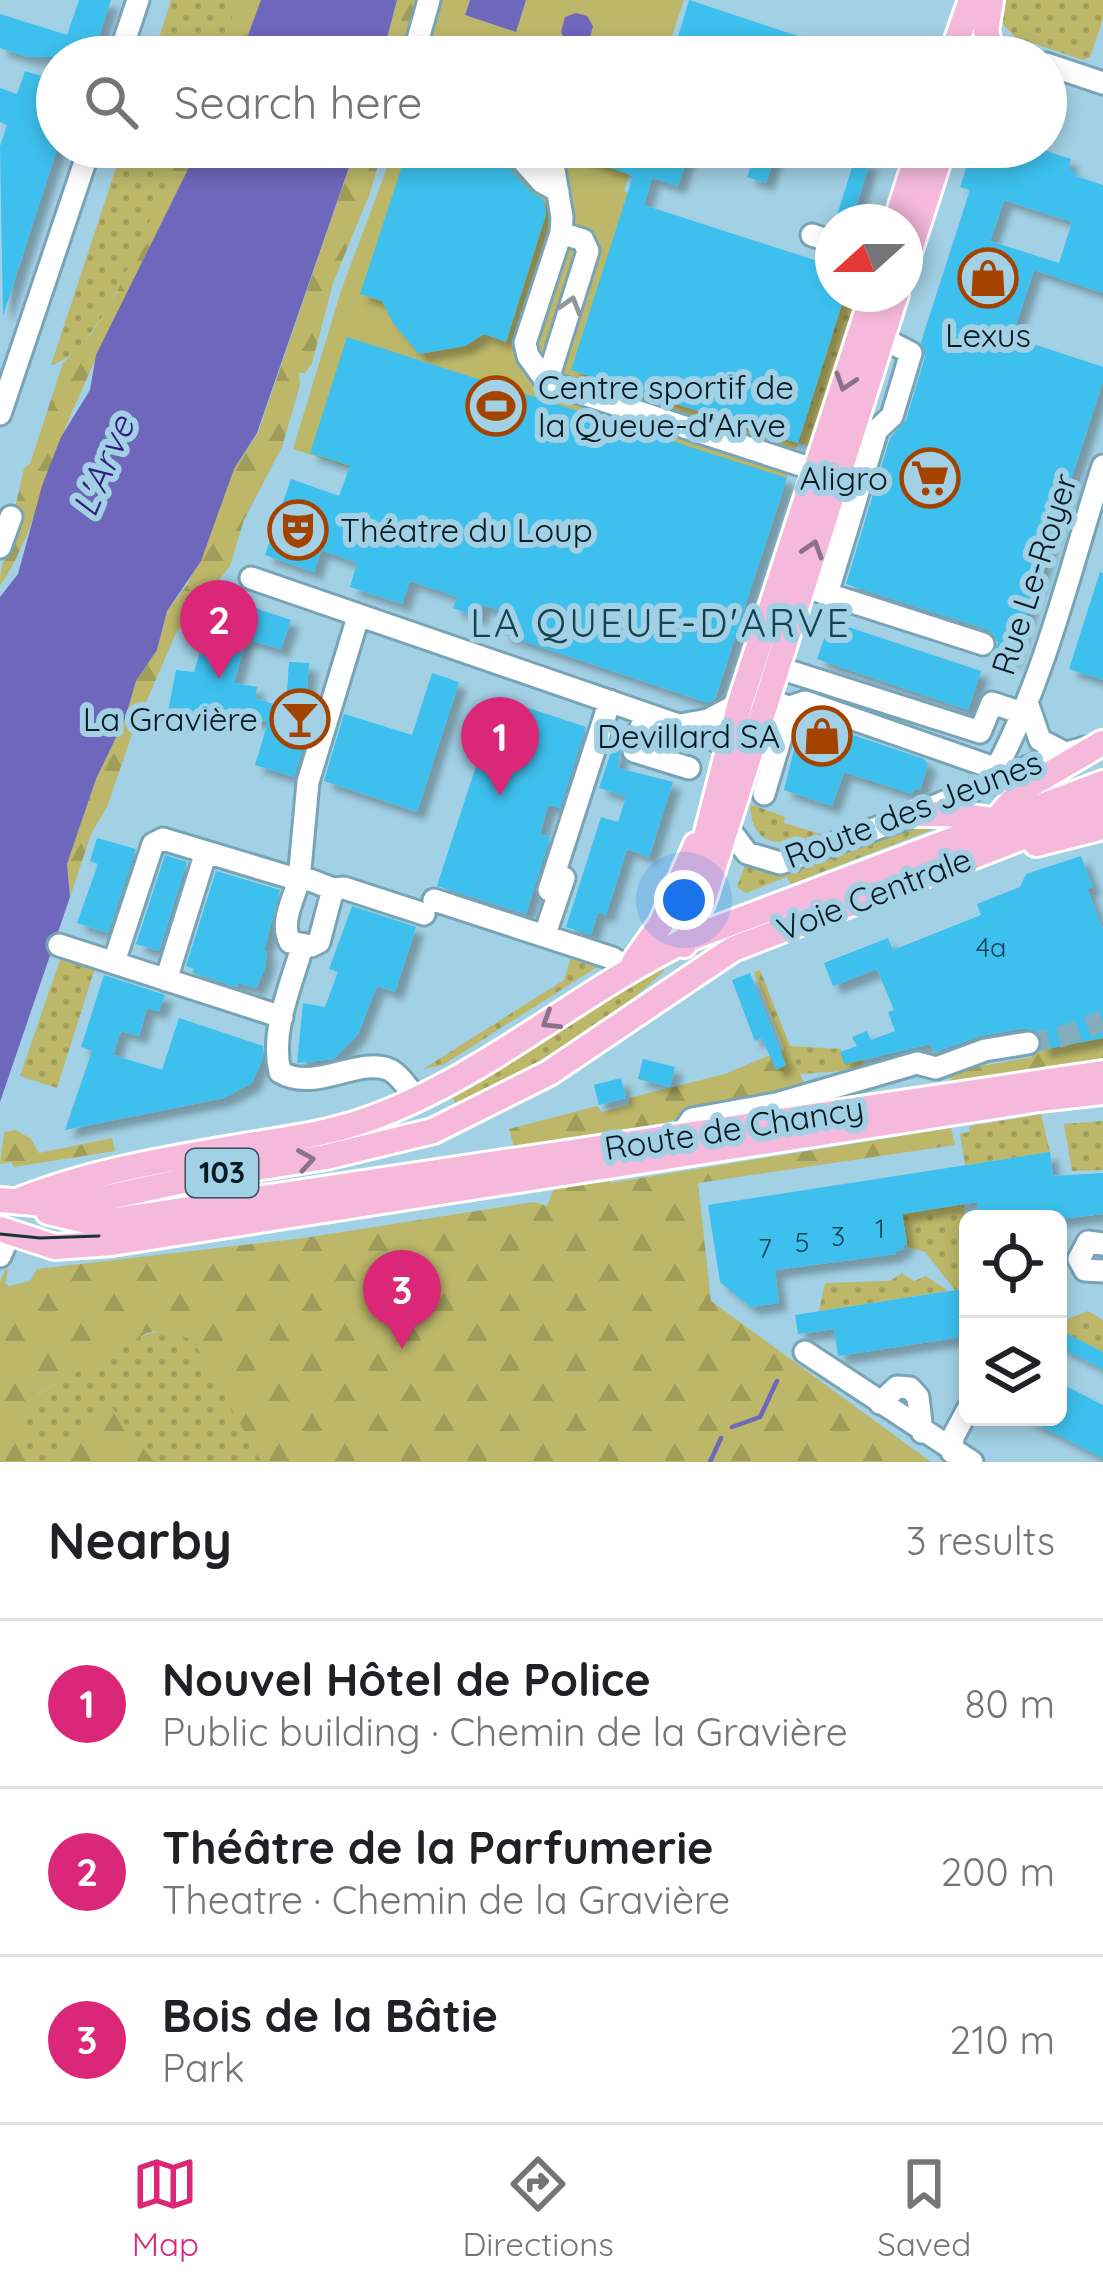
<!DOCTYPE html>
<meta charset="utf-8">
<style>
:root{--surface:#fff;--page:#f6f6f6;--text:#202124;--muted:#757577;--line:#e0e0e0;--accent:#db2777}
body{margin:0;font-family:Quicksand,sans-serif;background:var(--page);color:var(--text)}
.controls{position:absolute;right:36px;bottom:36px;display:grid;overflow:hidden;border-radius:18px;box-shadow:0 6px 18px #0003}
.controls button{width:108px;height:108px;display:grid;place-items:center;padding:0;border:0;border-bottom:3px solid var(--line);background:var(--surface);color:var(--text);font:60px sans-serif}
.compass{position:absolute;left:815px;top:204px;width:108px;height:108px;border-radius:50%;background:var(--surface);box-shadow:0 6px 18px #0003;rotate:249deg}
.you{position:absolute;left:684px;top:900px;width:42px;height:42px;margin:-30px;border:9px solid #fff;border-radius:50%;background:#1a73e8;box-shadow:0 0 0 18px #1a73e833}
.badge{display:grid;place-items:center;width:78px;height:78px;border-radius:50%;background:var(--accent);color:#fff;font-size:39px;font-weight:700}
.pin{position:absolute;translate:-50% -99px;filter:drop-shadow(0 3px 6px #0008)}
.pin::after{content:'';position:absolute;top:63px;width:42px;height:36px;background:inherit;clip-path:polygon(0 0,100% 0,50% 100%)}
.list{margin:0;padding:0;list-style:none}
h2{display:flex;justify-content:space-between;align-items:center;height:156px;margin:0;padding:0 48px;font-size:51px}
h2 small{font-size:39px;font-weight:400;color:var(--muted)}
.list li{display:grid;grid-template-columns:78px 1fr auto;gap:36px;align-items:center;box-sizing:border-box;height:168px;padding:0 48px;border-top:3px solid var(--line)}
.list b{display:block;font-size:45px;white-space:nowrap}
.list p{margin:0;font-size:39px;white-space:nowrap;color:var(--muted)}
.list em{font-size:39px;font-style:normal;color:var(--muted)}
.icon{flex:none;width:66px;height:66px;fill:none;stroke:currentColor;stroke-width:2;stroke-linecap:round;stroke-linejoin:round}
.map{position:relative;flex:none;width:1103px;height:1462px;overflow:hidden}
.search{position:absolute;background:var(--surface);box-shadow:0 6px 18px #0003;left:36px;right:36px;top:36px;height:132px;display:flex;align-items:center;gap:30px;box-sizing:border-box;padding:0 42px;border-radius:66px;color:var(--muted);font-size:45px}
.sheet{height:660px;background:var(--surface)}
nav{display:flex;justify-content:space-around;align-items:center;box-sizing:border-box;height:168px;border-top:3px solid var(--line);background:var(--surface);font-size:33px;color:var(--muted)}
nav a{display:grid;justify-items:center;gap:6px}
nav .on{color:var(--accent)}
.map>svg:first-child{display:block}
.green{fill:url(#green-dots)}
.forest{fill:url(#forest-firs)}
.pitch{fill:#bcb769}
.water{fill:#6f67bb}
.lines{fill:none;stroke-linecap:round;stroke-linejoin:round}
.stream{stroke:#6f67bb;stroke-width:4.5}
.building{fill:#3cc0ed;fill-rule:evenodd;filter:url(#shadow)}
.minor-tunnel{stroke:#83acbd;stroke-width:21;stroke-dasharray:21 10;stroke-linecap:butt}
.minor-casing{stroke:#78a4b7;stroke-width:27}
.major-casing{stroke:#fff;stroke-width:30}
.minor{stroke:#fff;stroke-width:21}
.major{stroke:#f5b9dc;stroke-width:24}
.tram{stroke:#1b3039;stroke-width:3}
.oneway{stroke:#90989c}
.oneway2{stroke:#8b7288}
.labels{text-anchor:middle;stroke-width:12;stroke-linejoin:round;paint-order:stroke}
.number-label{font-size:27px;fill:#164455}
.shield{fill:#a2d0e4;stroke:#37515c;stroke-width:3}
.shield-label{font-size:30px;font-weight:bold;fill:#091b22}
.poi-label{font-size:33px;fill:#091b22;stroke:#a2d0e4;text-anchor:end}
.street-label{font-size:33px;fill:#091b22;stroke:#a2d0e4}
.water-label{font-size:36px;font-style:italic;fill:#351c82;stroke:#a2d0e4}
.quarter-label{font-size:39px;letter-spacing:3px;fill:#154151;stroke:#a2d0e4}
</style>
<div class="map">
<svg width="1103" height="1462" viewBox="0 0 1103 1462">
<defs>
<pattern id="green-dots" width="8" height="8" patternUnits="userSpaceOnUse" patternTransform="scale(3)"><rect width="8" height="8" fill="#bcb769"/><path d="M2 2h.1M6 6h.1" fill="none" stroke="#a09d5b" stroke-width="1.8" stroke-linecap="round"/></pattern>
<pattern id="forest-firs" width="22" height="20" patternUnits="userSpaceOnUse" patternTransform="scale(3)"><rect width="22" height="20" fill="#bcb769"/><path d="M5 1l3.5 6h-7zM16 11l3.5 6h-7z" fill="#a09d5b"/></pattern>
<filter id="shadow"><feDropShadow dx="8" dy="8" stdDeviation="3" flood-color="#0004"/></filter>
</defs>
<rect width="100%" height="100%" fill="#a2d0e4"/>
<!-- green -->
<path class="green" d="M 171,0 L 235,0 L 229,43 L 223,57 L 153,57 Z
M 1006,0 L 1103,0 L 1103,19 L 1090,57 L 1083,60 L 1015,37 L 1002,23 Z
M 123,147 L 183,147 C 161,195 103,354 51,365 Z
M 845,294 L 857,294 L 809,446 L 798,443 Z
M 750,804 L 785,817 L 784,823 L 821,834 C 786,844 752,853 750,804 Z
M 909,825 L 944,825 L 791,884 L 787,877 L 746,893 L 737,887 L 745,865 L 764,871 L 785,870 Z
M 573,951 L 600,965 L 443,1065 L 423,1069 L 564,980 Z
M 62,954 L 96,965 L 57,1088 L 20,1076 Z
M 661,965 L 665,970 C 604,1027 534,1075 456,1106 L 453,1097 Z
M 760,970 L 790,1046 L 841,1049 L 845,1064 L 861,1058 L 866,1070 L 844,1077 L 841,1071 L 801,1074 L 789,1048 L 784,1049 L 754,972 Z
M 1041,1114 L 1050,1152 L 965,1165 L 960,1134 L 969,1132 L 970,1126 Z
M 1103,1121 L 1103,1170 L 1072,1171 L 1064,1124 Z
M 964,1204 L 968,1288 L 955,1290 L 925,1252 L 908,1247 L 902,1214 Z
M 902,1273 L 914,1281 L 926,1276 L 948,1291 L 819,1311 L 825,1283 L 890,1281 Z
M 1088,1311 L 1103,1320 L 1103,1352 L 1058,1329 L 1058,1323 Z
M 158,1331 L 795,1462 L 0,1462 L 22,1404 L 133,1339 Z"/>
<!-- forest -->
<path class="forest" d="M 235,0 L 261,0 L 240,57 L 223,57 L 229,43 Z
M 397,0 L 417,0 L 401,57 L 382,57 Z
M 183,147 L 199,147 C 154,239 107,330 67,424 C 44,479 33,537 0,586 C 0,559 13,538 20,512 L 15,509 L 24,468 L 30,464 L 63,363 L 92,333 L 116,294 Z
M 356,147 L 383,147 L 370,193 L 333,283 L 312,363 L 305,373 L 299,373 L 300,385 L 282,447 L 244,520 L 230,566 L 176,633 L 131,737 L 107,807 L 91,834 L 70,897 L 67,864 L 96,779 L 125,719 L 136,681 L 157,650 L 167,611 L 187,585 L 234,469 L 258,433 Z
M 1103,1038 L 1103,1063 L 952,1083 L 948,1072 L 1032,1057 L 1032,1051 Z
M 789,1047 L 807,1090 L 691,1111 L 657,1128 L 514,1147 L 509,1129 L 597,1106 L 602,1112 L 629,1105 L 629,1098 L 725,1074 Z
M 951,1128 L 955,1145 L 698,1183 L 711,1301 L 931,1462 L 262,1462 L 192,1339 L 158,1331 L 147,1333 L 38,1394 L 24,1414 L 20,1431 L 29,1462 L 0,1462 L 0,1282 L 5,1269 L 8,1270 L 5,1283 L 9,1286 L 30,1281 L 37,1269 L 304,1238 L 534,1202 L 547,1206 L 555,1185 L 613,1176 L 610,1183 Z
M 16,1130 L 31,1139 L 39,1153 L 112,1138 L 115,1151 L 14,1167 L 11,1162 L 0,1164 L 4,1132 Z
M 102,1403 L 110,1405 L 154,1462 L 58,1462 Z"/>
<!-- pitch -->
<path class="pitch" d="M 439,0 L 470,0 L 465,14 L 516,31 L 526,0 L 684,0 L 665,57 L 424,57 Z
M 395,147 L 637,147 L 624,191 L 628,193 L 571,370 L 798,443 L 749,595 L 293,449 L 342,288 Z"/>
<!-- water -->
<path class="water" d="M 261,0 L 397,0 L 382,57 L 240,57 Z
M 470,0 L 526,0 L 516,32 L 465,15 Z
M 576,13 L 587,16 L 593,26 L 587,49 L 578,55 L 570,51 L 561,32 L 565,17 Z
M 199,147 L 356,147 L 257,433 L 234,469 L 201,561 L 167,611 L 157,650 L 136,681 L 125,719 L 96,779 L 67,864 L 70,897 L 0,1102 L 0,597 L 18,574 L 42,486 L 61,437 L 90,390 L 96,355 Z"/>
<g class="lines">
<!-- stream -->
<path class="stream" d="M 732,1427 L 760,1417 L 777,1381
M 710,1462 L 721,1438"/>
</g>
<!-- building -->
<path class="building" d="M 79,0 L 111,0 L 92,57 L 28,57 L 0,48 L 0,14 L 67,35 Z
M 689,0 L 852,54 L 852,57 L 672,57 Z
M 25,71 L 57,81 L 57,149 L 3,316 L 0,146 L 7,125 L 0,122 L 0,88 L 17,94 Z
M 442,147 L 496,147 L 500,157 L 531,192 L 544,200 L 546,214 L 506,342 L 484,334 L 465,346 L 419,354 L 393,323 L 382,301 L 360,294 L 408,148 L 431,154 Z
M 554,147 L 626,147 L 656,156 L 658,147 L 690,147 L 678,186 L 652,178 L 644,205 L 833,266 L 833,294 L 845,294 L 798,443 L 571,370 L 633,176 Z
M 973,147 L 1034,147 L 1071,159 L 1068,169 L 1077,172 L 1075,176 L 1103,185 L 1103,293 L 1034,270 L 1012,337 L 1103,367 L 1103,381 L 1012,661 L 993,655 L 998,642 L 989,630 L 846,584 L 890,438 L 906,420 L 925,357 L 921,342 L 970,190 L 960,187 ZM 1004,200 L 1072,222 L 1059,263 L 990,241 Z
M 757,149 L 775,155 L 766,183 L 747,177 Z
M 855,158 L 870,162 L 851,222 L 835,222 Z
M 347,337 L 787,478 L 715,699 L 708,703 L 502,634 L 509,614 L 483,605 L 479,618 L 453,608 L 457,597 L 410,581 L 402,604 L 350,587 L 357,563 L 321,550 L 314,572 L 265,555 L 291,479 L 339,496 L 350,466 L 310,453 Z
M 1100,572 L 1103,573 L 1103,680 L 1069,669 Z
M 217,595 L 291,620 L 281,649 L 246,639 L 234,683 L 257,687 L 255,698 L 286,708 L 289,662 L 309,663 L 305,715 L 312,717 L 294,777 L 255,765 L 268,722 L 203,710 L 201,719 L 168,712 L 176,670 L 194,672 Z
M 830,621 L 981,671 L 968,710 L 817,659 Z
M 432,673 L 459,682 L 417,812 L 324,781 L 344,714 L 412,735 Z
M 498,698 L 586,727 L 560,808 L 548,805 L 540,834 L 550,837 L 526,914 L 437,886 Z
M 812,721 L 924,759 L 928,764 L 920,790 L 914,789 L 912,794 L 844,772 L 832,806 L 784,790 L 800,726 Z
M 616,737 L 622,739 L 618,768 L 673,782 L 649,857 L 627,849 L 606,915 L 598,912 L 591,935 L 566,927 L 601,817 L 618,822 L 626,797 L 599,788 Z
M 97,838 L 136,849 L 108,933 L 77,923 L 98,864 L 90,861 Z
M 165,855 L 187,862 L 159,951 L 136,944 Z
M 1081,856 L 1093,887 L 1087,889 L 1103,929 L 1103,1038 L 1041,1050 L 1040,1035 L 1026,1028 L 980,1036 L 935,1052 L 930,1044 L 845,1064 L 840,1052 L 857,1046 L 852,1037 L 867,1031 L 871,1040 L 895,1031 L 888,1012 L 894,1010 L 877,969 L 833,986 L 824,963 L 888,938 L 893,950 L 981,915 L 977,904 L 1020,887 L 1026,874 Z
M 216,871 L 280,890 L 264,951 L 267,952 L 265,968 L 256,988 L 238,983 L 237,987 L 193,973 L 194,969 L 186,966 Z
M 352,906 L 416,927 L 395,992 L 377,986 L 358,1034 L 334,1059 L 297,1063 L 303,1003 L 325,1007 L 338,972 L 329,969 Z
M 750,973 L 786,1065 L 776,1070 L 762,1038 L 755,1041 L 732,980 Z
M 104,975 L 165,995 L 159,1011 L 147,1008 L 139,1036 L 121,1031 L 113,1055 L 162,1070 L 179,1018 L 263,1046 L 263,1058 L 252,1083 L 224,1098 L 65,1130 L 92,1051 L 81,1047 Z
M 643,1059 L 675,1067 L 670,1087 L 638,1079 Z
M 621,1078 L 626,1098 L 599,1105 L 594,1085 Z
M 1050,1152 L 1053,1176 L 1103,1173 L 1103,1214 L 1059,1219 L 979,1219 L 977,1202 L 902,1214 L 907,1244 L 903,1245 L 904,1249 L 896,1251 L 896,1254 L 775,1270 L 779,1303 L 751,1307 L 720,1282 L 708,1205 Z
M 968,1288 L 968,1336 L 838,1356 L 834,1329 L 798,1334 L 795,1315 Z
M 1058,1329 L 1103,1352 L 1103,1369 L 1058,1346 Z
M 1058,1382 L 1103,1405 L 1103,1458 L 1023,1417 L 1058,1417 Z"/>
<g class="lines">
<!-- minor-tunnel -->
<path class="minor-tunnel" d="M 1028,1043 L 1061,1037 L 1103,1021"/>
<defs>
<path id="minor" d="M 989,46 L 1023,57
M 119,57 L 138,0
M 413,57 L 429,0
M 1046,64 L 1103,83
M 511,147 L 542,182 L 558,191
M 882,147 L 933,163
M 554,170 L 562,217 L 561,233 L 525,343 L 528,356 L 547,382 L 588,251 L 583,240 L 561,233
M 812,235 L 833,242
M 547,382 L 816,470
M 0,414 L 90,147
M 0,547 L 11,517
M 251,578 L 678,725 L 743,751
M 818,591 L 983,644
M 827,594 L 877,430 L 892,416 L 911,353 L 882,338
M 776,667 L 980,732 L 992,703 L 1022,713
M 765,700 L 790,707 L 805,702 L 997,769
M 1027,702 L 1040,740 L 1065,753
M 645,714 L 634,751 L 689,768
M 680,725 L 708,720 L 740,703
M 989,782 C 1044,685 1069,571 1103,466
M 764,794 L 790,707 L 801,711
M 726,825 L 747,853 L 780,863 L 916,814 L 1052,757 L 1085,748
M 299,880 L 310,880 L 333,889 L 319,942 L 311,946 L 290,942 C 280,923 293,900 299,880 Z
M 333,889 L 344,888 L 424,914
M 549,890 L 610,701
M 434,900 L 612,958 L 628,968
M 545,934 L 564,878
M 59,945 L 282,1017
M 302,947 C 291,986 270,1031 280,1072 C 316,1093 358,1056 390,1070 C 401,1076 409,1090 417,1100
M 114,962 L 153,844 L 163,839 L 299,880 L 308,782 L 358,617
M 166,980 L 206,852
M 680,1136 L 692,1119 L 776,1104 L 917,1063 L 936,1068 L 985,1050 L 1028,1043
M 1103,1244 L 1088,1242 L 1079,1259 L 1085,1270 L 1103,1271
M 0,1256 L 10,1233
M 805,1352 L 972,1462
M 880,1403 L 897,1387 L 910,1388 L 918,1397 L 922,1432
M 952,1452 L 953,1437 L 968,1409"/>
<path id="major" d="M 951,57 L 971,0
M 980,57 L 990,45 L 986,31 L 991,0
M 896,222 L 920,147
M 905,265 L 943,147
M 916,814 L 948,814 L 992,820
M 995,821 L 1022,790 L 1102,743
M 1036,844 L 1103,827
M 698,868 L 740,703 L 873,294
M 684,945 L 704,898 L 896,294
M 634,962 L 661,924 L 696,845
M 22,1199 C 93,1171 168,1159 244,1146 C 285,1139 328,1134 369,1119 C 484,1078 577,993 686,940 L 1103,783
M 0,1200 L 67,1206 L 211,1175 L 326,1157 L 433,1131 L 549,1073 L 733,949 L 1103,806
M 48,1212 L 95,1223 L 1103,1073
M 0,1229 L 55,1247 L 112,1243 L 1039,1099 L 1103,1092"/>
</defs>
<!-- minor casing -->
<use href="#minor" class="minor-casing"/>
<!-- major casing -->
<use href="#major" class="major-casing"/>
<!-- minor -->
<use href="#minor" class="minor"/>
<!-- major -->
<use href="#major" class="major"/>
<!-- tram -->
<path class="tram" d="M 0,1234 L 40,1238 L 99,1236"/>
</g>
<!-- one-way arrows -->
<defs><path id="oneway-chevron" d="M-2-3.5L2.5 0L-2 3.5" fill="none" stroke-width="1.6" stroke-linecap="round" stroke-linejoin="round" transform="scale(3)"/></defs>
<use class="oneway" href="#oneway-chevron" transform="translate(571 305) rotate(-73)"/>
<g class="oneway2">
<use href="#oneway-chevron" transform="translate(845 382) rotate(108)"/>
<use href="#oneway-chevron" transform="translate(813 549) rotate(-72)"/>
<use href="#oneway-chevron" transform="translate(550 1021) rotate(148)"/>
<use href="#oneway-chevron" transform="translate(306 1160) rotate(-9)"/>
</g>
<!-- icons -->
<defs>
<symbol id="shop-ring" viewBox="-11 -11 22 22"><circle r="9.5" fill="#a2d0e4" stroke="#a44300" stroke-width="1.5"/><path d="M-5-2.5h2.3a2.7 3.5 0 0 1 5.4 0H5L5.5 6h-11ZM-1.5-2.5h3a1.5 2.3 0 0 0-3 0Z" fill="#a44300"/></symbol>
<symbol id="stadium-ring" viewBox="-11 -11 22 22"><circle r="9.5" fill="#a2d0e4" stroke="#a44300" stroke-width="1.5"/><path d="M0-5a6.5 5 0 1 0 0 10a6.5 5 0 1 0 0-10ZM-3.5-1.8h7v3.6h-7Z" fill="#a44300"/></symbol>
<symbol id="supermarket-ring" viewBox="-11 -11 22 22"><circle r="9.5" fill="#a2d0e4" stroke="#a44300" stroke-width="1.5"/><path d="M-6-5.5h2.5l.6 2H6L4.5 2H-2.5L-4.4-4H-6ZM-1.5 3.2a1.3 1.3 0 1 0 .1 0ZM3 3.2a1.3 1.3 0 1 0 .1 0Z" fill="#a44300"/></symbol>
<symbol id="theatre-ring" viewBox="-11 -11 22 22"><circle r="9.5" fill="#a2d0e4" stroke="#a44300" stroke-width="1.5"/><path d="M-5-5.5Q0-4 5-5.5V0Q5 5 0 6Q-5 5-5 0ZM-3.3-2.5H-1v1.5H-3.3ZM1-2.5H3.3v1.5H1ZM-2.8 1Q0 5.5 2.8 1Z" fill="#a44300"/></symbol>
<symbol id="bar-ring" viewBox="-11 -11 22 22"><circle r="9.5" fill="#a2d0e4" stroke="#a44300" stroke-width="1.5"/><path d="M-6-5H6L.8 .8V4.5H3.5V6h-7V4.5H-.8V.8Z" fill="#a44300"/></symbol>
</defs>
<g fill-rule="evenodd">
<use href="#shop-ring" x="955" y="245" width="66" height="66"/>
<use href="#stadium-ring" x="463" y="373" width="66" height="66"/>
<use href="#supermarket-ring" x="897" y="445" width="66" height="66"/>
<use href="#theatre-ring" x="265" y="497" width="66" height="66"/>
<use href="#bar-ring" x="267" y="686" width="66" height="66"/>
<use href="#shop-ring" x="789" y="703" width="66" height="66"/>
</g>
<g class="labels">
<!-- number labels -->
<g class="number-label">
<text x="991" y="957">4a</text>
<text x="880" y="1238">1</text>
<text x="838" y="1246">3</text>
<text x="802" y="1252">5</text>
<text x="765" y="1258">7</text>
</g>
<!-- shield labels -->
<rect class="shield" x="186" y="1149" width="72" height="48" rx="9"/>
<g class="shield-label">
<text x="222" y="1183">103</text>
</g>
<!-- poi labels -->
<g class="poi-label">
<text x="988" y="347" text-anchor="middle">Lexus</text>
<text x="538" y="399" text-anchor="start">Centre sportif de<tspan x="538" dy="38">la Queue-d'Arve</tspan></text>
<text x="888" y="490">Aligro</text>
<text x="340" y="542" text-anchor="start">Théatre du Loup</text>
<text x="258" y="731">La Gravière</text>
<text x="780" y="748">Devillard SA</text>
</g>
<!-- street labels -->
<g class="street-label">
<text transform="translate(1034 574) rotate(-72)" y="12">Rue Le-Royer</text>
<text transform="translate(913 809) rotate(-21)" y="12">Route des Jeunes</text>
<text transform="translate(874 894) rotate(-21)" y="12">Voie Centrale</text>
<text transform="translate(734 1128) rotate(-9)" y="12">Route de Chancy</text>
</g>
<!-- water labels -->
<g class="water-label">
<text transform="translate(103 466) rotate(-67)" y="13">L'Arve</text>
</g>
<!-- quarter labels -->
<g class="quarter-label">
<text x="661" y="637">LA QUEUE-D'ARVE</text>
</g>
</g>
</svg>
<div class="controls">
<button><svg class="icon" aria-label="locate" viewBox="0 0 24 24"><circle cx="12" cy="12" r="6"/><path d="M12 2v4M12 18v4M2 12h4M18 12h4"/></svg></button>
<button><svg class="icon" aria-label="layers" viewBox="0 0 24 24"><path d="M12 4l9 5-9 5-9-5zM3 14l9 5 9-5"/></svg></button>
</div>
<svg class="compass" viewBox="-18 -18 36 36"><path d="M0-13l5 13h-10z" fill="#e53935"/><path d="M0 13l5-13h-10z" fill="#757577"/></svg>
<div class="you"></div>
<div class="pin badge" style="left:500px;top:796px">1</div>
<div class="pin badge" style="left:219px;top:679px">2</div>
<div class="pin badge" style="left:402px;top:1349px">3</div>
<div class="search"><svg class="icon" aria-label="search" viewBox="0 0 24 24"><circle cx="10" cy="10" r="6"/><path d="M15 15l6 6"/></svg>Search here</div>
</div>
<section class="sheet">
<h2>Nearby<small>3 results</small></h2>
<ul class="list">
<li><span class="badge">1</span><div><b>Nouvel Hôtel de Police</b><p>Public building · Chemin de la Gravière</p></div><em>80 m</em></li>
<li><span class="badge">2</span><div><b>Théâtre de la Parfumerie</b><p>Theatre · Chemin de la Gravière</p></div><em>200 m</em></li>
<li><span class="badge">3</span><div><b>Bois de la Bâtie</b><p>Park</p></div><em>210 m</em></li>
</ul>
</section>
<nav>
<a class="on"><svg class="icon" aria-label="map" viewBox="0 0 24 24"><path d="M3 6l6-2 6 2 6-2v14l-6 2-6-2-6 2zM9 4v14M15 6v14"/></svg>Map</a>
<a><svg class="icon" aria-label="directions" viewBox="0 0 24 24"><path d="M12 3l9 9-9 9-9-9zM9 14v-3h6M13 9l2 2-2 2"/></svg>Directions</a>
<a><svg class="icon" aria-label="saved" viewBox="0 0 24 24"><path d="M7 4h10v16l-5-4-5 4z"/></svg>Saved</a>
</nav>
